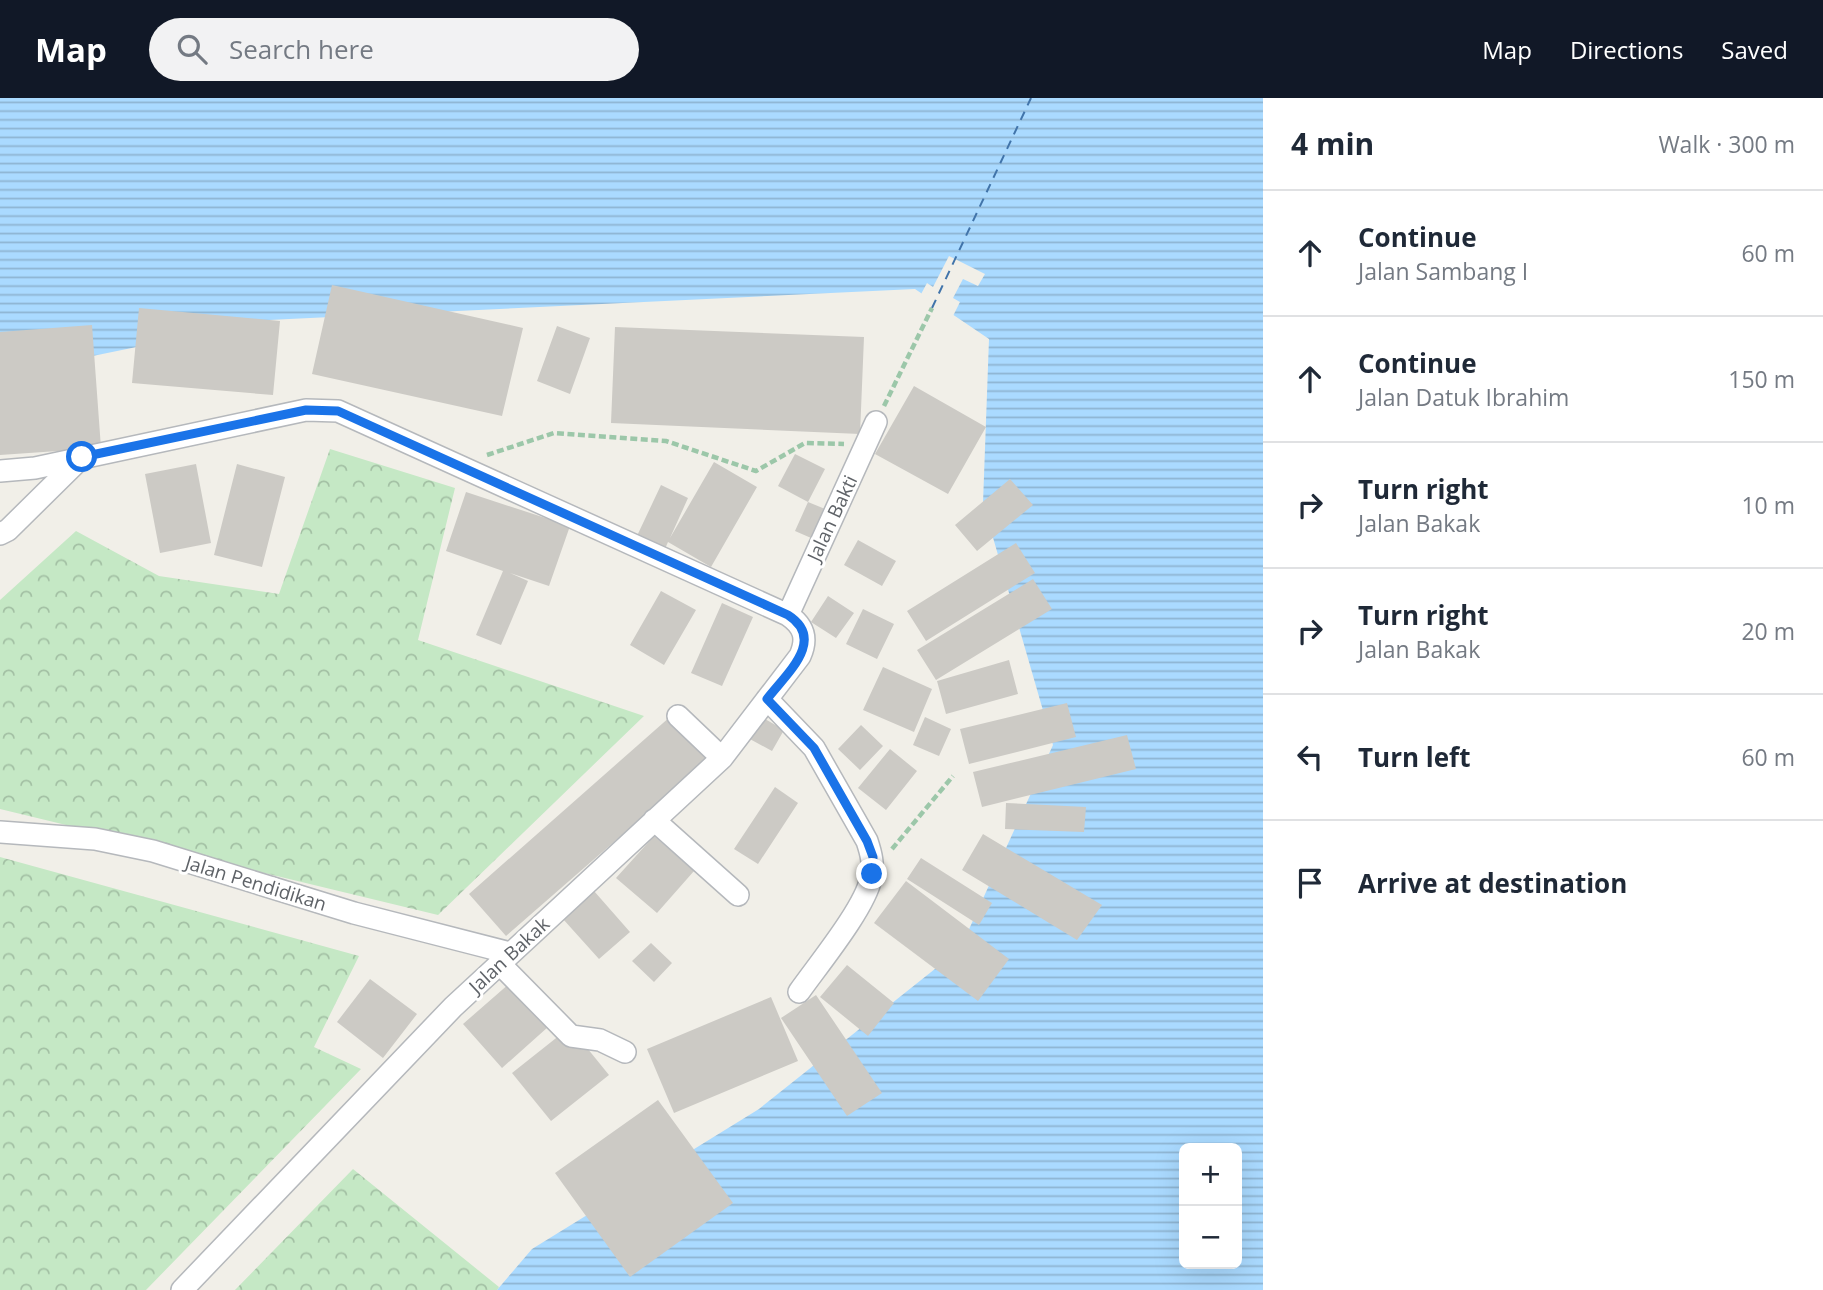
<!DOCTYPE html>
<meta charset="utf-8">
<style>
:root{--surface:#fff;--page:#f2f2f3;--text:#1f2937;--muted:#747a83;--line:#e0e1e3;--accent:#111827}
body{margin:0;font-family:"Open Sans",sans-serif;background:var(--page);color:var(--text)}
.controls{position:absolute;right:21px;bottom:21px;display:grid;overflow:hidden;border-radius:10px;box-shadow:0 7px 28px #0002}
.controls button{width:63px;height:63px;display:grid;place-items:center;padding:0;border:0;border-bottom:2px solid var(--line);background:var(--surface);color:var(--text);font:35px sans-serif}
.stop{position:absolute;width:21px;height:21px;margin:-16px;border:5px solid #1a73e8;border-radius:50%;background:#fff}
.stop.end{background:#1a73e8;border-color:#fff;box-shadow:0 2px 7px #0008}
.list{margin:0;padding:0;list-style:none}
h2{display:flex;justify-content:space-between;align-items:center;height:91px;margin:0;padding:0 28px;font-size:30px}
h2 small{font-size:23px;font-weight:400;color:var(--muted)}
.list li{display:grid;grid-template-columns:46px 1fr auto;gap:21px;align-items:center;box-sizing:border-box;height:126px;padding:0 28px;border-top:2px solid var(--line)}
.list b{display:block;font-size:26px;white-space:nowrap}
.list p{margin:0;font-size:23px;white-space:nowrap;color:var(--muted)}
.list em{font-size:23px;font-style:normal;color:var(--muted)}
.icon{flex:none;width:38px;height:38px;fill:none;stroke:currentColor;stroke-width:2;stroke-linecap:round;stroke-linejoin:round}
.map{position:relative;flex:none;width:1263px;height:1192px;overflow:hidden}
header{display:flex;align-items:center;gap:42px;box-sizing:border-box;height:98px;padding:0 35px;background:var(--accent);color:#fff}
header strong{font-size:33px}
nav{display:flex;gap:38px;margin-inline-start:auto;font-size:24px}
.search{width:490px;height:63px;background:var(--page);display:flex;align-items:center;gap:18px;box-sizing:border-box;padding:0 24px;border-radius:38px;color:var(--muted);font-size:26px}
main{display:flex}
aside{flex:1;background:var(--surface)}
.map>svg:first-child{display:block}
.forest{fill:url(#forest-crowns)}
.water{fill:url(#water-rules);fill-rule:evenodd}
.pier{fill:#f1efe8}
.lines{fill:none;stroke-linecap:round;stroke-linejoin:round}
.ferry{stroke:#4174aa;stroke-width:2;stroke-dasharray:9 7;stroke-linecap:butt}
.building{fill:#cccac5}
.street-casing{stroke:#b5b8bc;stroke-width:24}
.path{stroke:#9cc7a9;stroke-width:4.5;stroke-dasharray:7 3.5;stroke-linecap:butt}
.street{stroke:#fff;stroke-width:21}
.route{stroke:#1a73e8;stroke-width:9}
.labels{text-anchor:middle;stroke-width:6;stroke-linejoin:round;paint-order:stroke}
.street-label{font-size:19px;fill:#5f6368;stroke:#fff}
</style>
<header>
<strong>Map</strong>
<div class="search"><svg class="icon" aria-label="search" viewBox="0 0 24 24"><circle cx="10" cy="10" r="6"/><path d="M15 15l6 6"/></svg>Search here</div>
<nav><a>Map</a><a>Directions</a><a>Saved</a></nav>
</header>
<main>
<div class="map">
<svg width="1263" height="1192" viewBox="0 0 1263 1192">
<defs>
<pattern id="forest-crowns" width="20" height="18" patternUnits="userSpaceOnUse" patternTransform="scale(1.75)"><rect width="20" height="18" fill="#c5e8c5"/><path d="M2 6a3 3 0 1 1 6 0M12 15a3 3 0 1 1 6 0" fill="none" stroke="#a3c0a4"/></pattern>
<pattern id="water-rules" width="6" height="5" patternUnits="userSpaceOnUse" patternTransform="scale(1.75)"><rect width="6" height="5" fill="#aadaff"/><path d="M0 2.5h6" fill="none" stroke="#8eb4d2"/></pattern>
</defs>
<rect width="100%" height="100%" fill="#f1efe8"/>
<!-- forest -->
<path class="forest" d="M 330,351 L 455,390 L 418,542 L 644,618 L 438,817 L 0,711 L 0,502 L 76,433 L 159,478 L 279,496 Z
M 0,759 L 359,858 L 314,949 L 361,971 L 146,1192 L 0,1192 Z
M 353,1071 L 499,1189 L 497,1192 L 235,1192 Z"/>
<!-- water -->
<path class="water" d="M 0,0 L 1263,0 L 1263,1192 L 497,1192 L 532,1151 L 759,1011 L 960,851 L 1053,647 L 983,405 L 989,241 L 915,191 L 268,222 L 0,277 ZM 1184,1050 L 1237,1050 L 1237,1166 L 1184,1166 Z"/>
<!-- pier -->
<path class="pier" d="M 949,158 L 985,176 L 978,188 L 963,181 L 953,200 L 960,204 L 952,220 L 920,198 L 927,185 L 933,189 Z"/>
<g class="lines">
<!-- ferry -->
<path class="ferry" d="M 932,210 L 1031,0"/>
</g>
<!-- building -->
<path class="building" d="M 332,187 L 523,230 L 502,318 L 312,276 Z
M 139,210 L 280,223 L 273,297 L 132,285 Z
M 92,227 L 101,350 L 0,357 L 0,234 Z
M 557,228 L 590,240 L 570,296 L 537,283 Z
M 615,229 L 864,239 L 860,336 L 611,325 Z
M 914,288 L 986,329 L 948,396 L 875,356 Z
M 795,356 L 825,371 L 808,404 L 830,413 L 818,443 L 795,433 L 808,404 L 778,388 Z
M 714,364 L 757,389 L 711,469 L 668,444 L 664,453 L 636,440 L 661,387 L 688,400 L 670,440 Z
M 196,366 L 211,445 L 160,455 L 145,376 Z
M 237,366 L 285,379 L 262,469 L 214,457 Z
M 1010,381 L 1033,407 L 977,453 L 955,427 Z
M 466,394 L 570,428 L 549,488 L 510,475 L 528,483 L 501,547 L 476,537 L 503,473 L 446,453 Z
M 858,442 L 896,463 L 882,488 L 844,467 Z
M 1016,445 L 1035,475 L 926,543 L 907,513 Z
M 1033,481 L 1052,511 L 936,582 L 917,552 Z
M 661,493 L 696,512 L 664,567 L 630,547 Z
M 828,498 L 854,515 L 836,540 L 811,524 Z
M 722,505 L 753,519 L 722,588 L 691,575 Z
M 863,511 L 894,526 L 877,561 L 846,546 Z
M 1009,562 L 1018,596 L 946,616 L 937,583 Z
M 883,569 L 932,591 L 914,634 L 863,612 Z
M 1067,605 L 1076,639 L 969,666 L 960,631 Z
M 671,618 L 709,661 L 506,838 L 469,796 Z
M 760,618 L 784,632 L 772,653 L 748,640 Z
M 925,619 L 951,631 L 939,658 L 913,647 Z
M 861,627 L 883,648 L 860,672 L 838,651 Z
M 1127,637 L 1136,671 L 982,709 L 973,674 Z
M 890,651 L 917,673 L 886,712 L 858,690 Z
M 775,689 L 798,705 L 758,766 L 734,751 Z
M 1006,705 L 1086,709 L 1084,734 L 1005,731 Z
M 983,736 L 1102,807 L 1077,842 L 962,772 Z
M 654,738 L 694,773 L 657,815 L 616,780 Z
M 921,760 L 992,805 L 979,827 L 907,781 Z
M 906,783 L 1009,861 L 978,903 L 874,825 Z
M 594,793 L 630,834 L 599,861 L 563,821 Z
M 651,845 L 672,865 L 654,884 L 632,863 Z
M 847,867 L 894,905 L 868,938 L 820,899 Z
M 370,881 L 417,916 L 383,960 L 337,924 Z
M 510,885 L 548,929 L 502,970 L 463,926 Z
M 816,897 L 882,995 L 847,1018 L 781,920 Z
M 771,899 L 798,963 L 674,1015 L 647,951 Z
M 570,929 L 609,977 L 551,1023 L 512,975 Z
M 658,1002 L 733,1105 L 630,1179 L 555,1075 Z"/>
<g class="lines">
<defs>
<path id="street" d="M 0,373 L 35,370 L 306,312 L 338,313 L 788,517 C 804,528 808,540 800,558 L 722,660 L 453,909 L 182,1192
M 0,436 L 8,432 L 82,359
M 788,517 L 876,324
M 767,601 L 814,650 L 867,743 C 871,755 874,766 871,780 C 865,810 818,867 799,894
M 678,618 L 722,660
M 654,722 L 738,797
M 0,734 L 95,741 L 153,753 L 354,815 L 510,855
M 499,865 L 571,938 L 600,942 L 625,954"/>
</defs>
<!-- street casing -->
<use href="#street" class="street-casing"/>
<!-- path -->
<path class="path" d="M 884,308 L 932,210
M 487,357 L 554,335 L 666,343 L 756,373 L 805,345 L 844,346
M 892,751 L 953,678"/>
<!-- street -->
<use href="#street" class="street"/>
</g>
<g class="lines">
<!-- route -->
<path class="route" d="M 82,359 L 306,312 L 338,313 L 788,517 C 827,542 786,576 767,601 L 814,650 L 867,743 L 873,759 L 872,776"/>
</g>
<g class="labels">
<!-- street labels -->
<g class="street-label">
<text transform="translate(832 420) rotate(-65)" y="7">Jalan Bakti</text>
<text transform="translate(256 785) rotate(17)" y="7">Jalan Pendidikan</text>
<text transform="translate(509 857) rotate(-43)" y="7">Jalan Bakak</text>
</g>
</g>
</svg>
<div class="controls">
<button>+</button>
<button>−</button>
</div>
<div class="stop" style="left:82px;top:359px"></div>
<div class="stop end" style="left:872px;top:776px"></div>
</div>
<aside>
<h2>4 min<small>Walk · 300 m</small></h2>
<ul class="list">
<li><svg class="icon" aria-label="ahead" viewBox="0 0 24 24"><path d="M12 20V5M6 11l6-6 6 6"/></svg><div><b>Continue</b><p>Jalan Sambang I</p></div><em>60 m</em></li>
<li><svg class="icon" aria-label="ahead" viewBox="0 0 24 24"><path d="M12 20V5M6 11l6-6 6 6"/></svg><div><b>Continue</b><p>Jalan Datuk Ibrahim</p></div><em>150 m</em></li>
<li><svg class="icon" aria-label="right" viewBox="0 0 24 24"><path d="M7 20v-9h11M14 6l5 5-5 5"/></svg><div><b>Turn right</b><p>Jalan Bakak</p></div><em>10 m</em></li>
<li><svg class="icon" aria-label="right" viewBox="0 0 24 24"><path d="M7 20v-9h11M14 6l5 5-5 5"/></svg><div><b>Turn right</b><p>Jalan Bakak</p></div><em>20 m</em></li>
<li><svg class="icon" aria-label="left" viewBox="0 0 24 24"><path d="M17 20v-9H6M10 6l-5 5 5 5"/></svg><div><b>Turn left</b></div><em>60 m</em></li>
<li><svg class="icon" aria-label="arrive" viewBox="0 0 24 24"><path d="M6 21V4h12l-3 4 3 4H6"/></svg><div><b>Arrive at destination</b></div></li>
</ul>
</aside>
</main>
